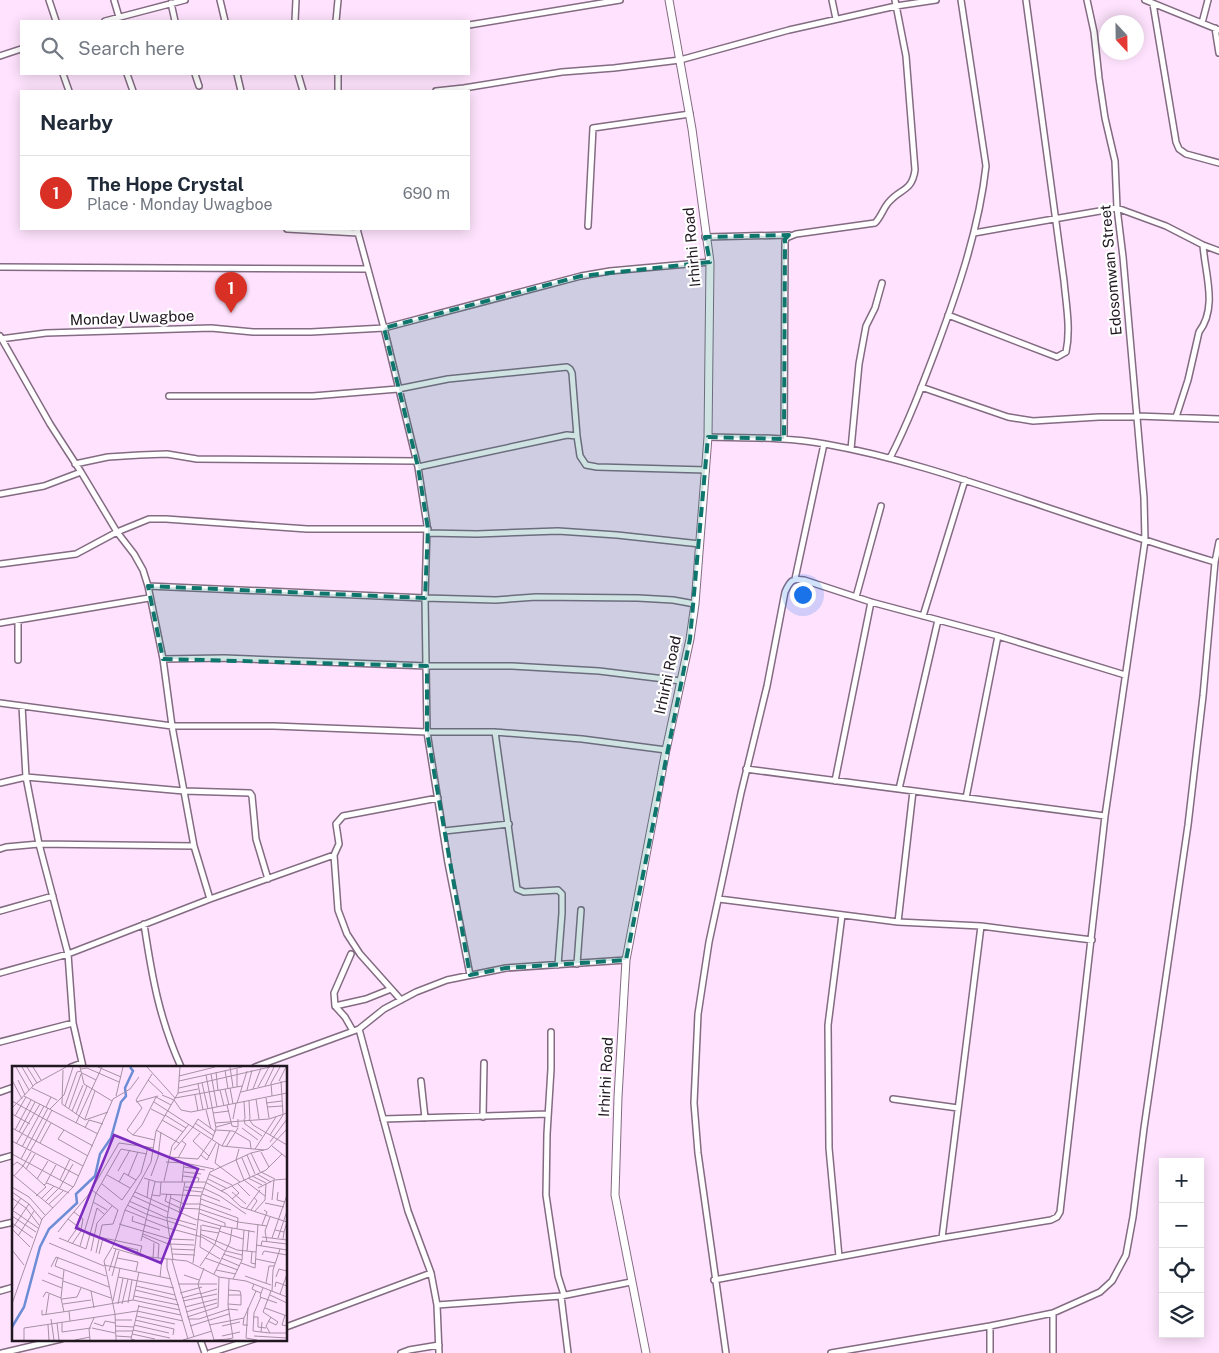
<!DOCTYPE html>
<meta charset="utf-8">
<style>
:root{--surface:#fff;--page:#f2f2f3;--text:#1f2937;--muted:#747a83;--line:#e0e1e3;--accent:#d93025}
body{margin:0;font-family:"Public Sans",sans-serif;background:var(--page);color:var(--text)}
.controls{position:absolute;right:15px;bottom:15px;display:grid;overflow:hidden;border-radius:0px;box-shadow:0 2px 12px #0003}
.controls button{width:45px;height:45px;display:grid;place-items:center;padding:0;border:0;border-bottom:1px solid var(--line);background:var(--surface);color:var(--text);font:25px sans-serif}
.compass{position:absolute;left:1099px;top:15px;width:45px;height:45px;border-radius:50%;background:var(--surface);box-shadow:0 2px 12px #0003;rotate:158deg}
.you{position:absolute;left:802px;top:594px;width:18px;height:18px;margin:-12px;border:4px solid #fff;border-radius:50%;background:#1a73e8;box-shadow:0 0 0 8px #1a73e833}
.badge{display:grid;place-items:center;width:32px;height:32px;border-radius:50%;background:var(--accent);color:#fff;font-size:16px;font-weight:700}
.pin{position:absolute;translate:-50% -41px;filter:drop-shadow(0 1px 2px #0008)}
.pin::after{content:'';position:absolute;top:26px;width:18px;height:15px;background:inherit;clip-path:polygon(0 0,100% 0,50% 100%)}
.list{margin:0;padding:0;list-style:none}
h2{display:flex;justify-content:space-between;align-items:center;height:65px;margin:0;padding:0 20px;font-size:21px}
h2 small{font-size:16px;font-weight:400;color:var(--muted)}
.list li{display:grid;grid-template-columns:32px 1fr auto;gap:15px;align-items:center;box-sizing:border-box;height:75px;padding:0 20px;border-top:1px solid var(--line)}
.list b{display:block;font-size:19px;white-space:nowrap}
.list p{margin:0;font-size:16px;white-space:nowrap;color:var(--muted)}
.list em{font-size:16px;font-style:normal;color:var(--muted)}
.icon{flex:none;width:28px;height:28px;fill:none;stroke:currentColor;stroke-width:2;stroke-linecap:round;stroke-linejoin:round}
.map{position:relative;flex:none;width:1219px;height:1353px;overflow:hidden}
.search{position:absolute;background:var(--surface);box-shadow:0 2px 12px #0003;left:20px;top:20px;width:450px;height:55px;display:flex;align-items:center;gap:12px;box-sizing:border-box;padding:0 18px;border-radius:0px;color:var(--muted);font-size:19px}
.panel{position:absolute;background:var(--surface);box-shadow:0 2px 12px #0003;left:20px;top:90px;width:450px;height:140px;border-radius:0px}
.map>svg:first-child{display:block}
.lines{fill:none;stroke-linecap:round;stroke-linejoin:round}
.street-casing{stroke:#836b82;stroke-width:8}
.secondary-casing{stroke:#836b82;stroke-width:9}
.street{stroke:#fff;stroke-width:5}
.secondary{stroke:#fff;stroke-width:7}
.marked{fill:#0f766e;fill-opacity:0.2;stroke:#0f766e;stroke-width:4;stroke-dasharray:10 6;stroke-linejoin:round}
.labels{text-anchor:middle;stroke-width:4.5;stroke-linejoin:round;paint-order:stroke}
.street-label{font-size:15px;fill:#201720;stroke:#fff}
.inset-river{fill:none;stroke:#6c8dd5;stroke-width:2.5}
.inset-road{fill:none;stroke:#a691a5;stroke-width:1}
.view{fill:#7b2cbf;fill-opacity:0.15;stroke:#7b2cbf;stroke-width:2.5}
.inset-edge{fill:none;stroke:#201720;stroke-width:2.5}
</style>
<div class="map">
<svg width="1219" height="1353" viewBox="0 0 1219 1353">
<rect width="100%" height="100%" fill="#ffe3fe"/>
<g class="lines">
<defs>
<path id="street" d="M 49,0 L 56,21
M 114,0 L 119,17
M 220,0 L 225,21
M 832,0 L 836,19
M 1145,0 L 1219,30
M 171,3 L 175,21
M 1153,4 L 1176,142 L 1179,149 L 1186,154 L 1219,163
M 105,21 L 185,0
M 295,21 L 296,0
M 336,21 L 338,0
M 1202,23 L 1208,0
M 469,25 L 620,0
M 1215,28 L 1219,53
M 0,56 L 21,49
M 63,74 L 69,91
M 127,74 L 133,91
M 195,74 L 199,86
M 237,74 L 241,91
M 298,74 L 303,91
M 338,74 L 338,91
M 436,91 L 464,88 L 562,72 L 614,68 L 680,60 L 789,30 L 896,6 L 936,0
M 588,226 L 593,128 L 690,114
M 287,229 L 358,233
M 357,229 L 384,328 L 418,467 L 427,525 L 425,598 L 427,732 L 448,863 L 470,975
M 974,233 L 1117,208 L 1166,226 L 1203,245 L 1219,251
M 705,237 L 789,235
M 0,267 L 367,269
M 948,315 L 1057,357 L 1066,352 C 1071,329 1066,304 1064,281 L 1026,0
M 0,336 L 50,424 L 81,472 L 117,532 L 134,554 L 143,570 L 148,586 L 163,659 L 172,726 L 194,846 L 210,899
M 0,339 L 46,333 L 211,328 L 253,332 L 311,332 L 384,328 L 581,276 L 610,271 L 710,262
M 921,387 L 1008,417 L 1033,421 L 1099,417 L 1137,417
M 169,396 L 313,396 L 398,389 L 448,379 L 567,367 L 570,369 L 572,373 L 577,436
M 1137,416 L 1219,419
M 1176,417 L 1188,380 L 1199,332 C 1218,307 1205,274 1203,245
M 708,437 C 747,438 786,437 825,444 C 893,456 959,478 1025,500 C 1088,521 1151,543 1215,562
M 784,439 L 785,242 L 786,238 L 796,234 L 875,223 C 881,217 883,209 888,203 C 900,188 912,192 915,170 L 906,56 L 895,0
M 851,449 L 859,364 L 866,326 L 875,308 L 882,283
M 890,458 C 908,423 922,386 936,349 C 958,290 979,229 986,166 L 961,0
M 75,464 L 108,457 L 140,455 L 167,454 L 197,459 L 416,461
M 418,467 L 567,435 L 577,436 L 580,456 L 586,465 L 597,467 L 706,470
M 0,494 L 44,486 L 81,472
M 427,533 L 477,534 L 558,531 L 617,535 L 700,544
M 0,564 L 76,554 L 117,532 L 149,519 L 166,519 L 307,529 L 428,529
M 795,579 L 824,444
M 148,586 L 425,598 L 496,600 L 536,597 L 638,598 L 673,600 L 695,604
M 856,597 L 881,506
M 923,616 L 965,480
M 18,620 L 18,660
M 0,623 L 149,598
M 163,659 L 224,658 L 427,666 L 512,666 L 599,671 L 681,681
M 0,703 L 172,726 L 274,726 L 427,732 L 495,732 L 582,739 L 666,750
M 22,706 L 26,777 L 39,844 L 68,954 L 73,1023 L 83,1067
M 495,732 L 517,889 L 524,892 L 558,890 L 562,894 L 562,913 L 558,965
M 746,769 L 1105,816
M 835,781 L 871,602
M 0,783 L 26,777 L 184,791 L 250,793 L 252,796 L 256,839 L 268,879
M 899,789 L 938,620
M 966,798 L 998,636
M 444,831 L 509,824
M 0,849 L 6,847 L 39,844 L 194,846
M 719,899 L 898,922 L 913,791
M 0,911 L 53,896
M 898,922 L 981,926 L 1092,940
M 144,924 C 152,977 159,1018 181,1067
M 351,954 L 334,993 L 335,1006 L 345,1017 L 353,1031
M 577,964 L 581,910
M 0,973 L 68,954 L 210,899 L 334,855
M 401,1000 L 360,954 L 347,934 L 338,910 L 334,855 L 339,844 L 336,824 L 343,816 L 438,798
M 335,1006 L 366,999 L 391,989
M 359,1029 L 408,1211 L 431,1273 L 437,1305 L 439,1353
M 551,1032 L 551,1069 L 547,1134 L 546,1195 L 558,1276 L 564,1295
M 0,1042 L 73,1023
M 71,1067 L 82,1063
M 255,1067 L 359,1029 L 384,1009 L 416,992 L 447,980 L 506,968 L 626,960
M 421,1081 L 425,1118
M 0,1092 L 14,1087
M 893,1099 L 958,1108
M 483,1117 L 484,1063
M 383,1119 L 548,1114
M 0,1159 L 14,1155
M 0,1225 L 14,1222
M 942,1238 L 981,926
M 839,1257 L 829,1148 L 828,1025 L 842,915
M 714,1280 L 942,1238 L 1051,1220 L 1057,1217 L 1060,1212 L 1105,816 L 1145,541 L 1144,498 L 1123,257 L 1117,208 L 1115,161 L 1105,118 L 1099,78 L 1094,32 L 1087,0
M 0,1291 L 14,1287
M 561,1296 L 568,1353
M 437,1305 L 561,1296 L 631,1282
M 1053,1313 L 1053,1353
M 286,1327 L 431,1273
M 200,1339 L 205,1353
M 2,1353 L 61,1339
M 210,1353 L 254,1339
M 401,1353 L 409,1350 L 439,1345
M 726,1353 L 698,1153 L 694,1103 L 698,1014 L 709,942 L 741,793 L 767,686 L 785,592 C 790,581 792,578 804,580 L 871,602 L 998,636 L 1125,675
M 831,1353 L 990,1326 L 1053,1313 L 1100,1292 L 1112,1281 L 1126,1255 L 1133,1217 L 1144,1128 L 1188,825 L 1203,696 L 1215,562 L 1219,542
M 990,1353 L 990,1326"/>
<path id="secondary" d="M 646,1353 L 615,1195 L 618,1097 L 626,960 L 666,750 L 690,639 L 695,604 L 708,437 L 710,262 L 692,129 L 669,0"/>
</defs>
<!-- street casing -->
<use href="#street" class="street-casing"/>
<!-- secondary casing -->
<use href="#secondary" class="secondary-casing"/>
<!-- street -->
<use href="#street" class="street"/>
<!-- secondary -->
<use href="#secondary" class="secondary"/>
</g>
<!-- marked area -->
<path class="marked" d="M 789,235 L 785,239 L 784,439 L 708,437 L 690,639 L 626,960 L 506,968 L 470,975 L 427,732 L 427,666 L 163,659 L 148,586 L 425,598 L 428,529 L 418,467 L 384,328 L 581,276 L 710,262 L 705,237 Z"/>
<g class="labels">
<!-- street labels -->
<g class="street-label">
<text transform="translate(692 247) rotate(-95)" y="5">Irhirhi Road</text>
<text transform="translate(1111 270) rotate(-95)" y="5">Edosomwan Street</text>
<text transform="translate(132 318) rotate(-2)" y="5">Monday Uwagboe</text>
<text transform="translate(668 675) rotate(-78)" y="5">Irhirhi Road</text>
<text transform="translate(606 1077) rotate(-87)" y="5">Irhirhi Road</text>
</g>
</g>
<!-- overview -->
<g transform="translate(12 1066)">
<rect width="275" height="275" fill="#ffe3fe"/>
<path class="inset-river" d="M 0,261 L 12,241 L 28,181 L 37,163 L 65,137 L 64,128 L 83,110 L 88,88 L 99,72 L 109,36 L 114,30 L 113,22 L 121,5 L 118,1"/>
<path class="inset-road" d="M 4,1 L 17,24M 10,1 L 21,20M 15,1 L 25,17M 21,1 L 29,14M 68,1 L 72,18 L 100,35M 86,1 L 109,11M 135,1 L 163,32 L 230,20M 218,1 L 221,21M 69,3 L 75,2 L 107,16M 225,3 L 225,21M 213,4 L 216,23M 204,6 L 206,25M 70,7 L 84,14M 140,8 L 124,34 L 130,42 L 115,64 L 121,69 L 143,74M 199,8 L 205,41M 194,9 L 204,62 L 200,74M 167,10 L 203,1M 0,14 L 10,33M 6,14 L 13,29M 136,14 L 151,28M 167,15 L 230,1M 267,15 L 274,1M 269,15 L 271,48M 190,17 L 196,43M 186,18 L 191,44M 253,20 L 262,1M 246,21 L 257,1M 20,22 L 39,31M 167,22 L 258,1M 218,22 L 221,38M 213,23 L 217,39M 241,23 L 249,2M 208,24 L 212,40M 235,24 L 240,4M 229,26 L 275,15M 166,27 L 186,23M 150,29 L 162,34 L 169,44 L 179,46 L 275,27M 183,29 L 186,45M 12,30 L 86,68M 104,30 L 111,1M 260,30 L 259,17 L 268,1M 254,32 L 257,52M 244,33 L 247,53M 0,35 L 81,80M 232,35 L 233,53M 237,35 L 238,53M 124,36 L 146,30M 142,36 L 210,80 L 252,84M 225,37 L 235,5M 254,37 L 270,35M 50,38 L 73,54 L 96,46M 50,38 L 51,4M 215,39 L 220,60 L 226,61 L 226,53M 53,40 L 65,6 L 69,5M 34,41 L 39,31 L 45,34M 255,41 L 270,40M 0,42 L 23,18 L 54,1M 57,42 L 69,8M 38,43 L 52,29 L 61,1M 139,43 L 153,50M 194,44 L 199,63M 60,45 L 71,19M 201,47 L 217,45M 0,48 L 18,58M 64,48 L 75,20M 153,49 L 174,62M 3,50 L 14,31M 73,53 L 83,25M 221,53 L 224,37M 232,53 L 233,58 L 250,70M 237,53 L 241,59 L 275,79M 150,54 L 171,66M 64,57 L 90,1M 183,57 L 202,70M 203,57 L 257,53 L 275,47M 181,61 L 186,53 L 204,66M 204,61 L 219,57M 0,62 L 24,75 L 40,44M 73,62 L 77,54 L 91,58M 230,62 L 246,74M 3,64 L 19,34M 52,64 L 46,73 L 76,90M 144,64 L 167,77M 204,64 L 221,65 L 238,75 L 239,83M 7,66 L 23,36M 188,67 L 181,75 L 197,90M 121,69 L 130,59 L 144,31 L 159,39M 258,69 L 271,49M 0,75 L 67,110M 258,76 L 275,53M 28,77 L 39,57M 4,78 L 28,38M 207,78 L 203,97 L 228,116M 210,80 L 218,65M 260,80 L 275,92M 10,81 L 32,40M 214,81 L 226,62M 227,83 L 224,94 L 232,114 L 253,130M 243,83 L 264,51M 162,84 L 181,61M 18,85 L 24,75 L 71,100M 249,86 L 257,101M 239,87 L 248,106M 0,88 L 61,121M 189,89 L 195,94 L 204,77M 235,89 L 243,108M 146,91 L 149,66M 156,91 L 186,93 L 199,74M 166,92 L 174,78 L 170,75M 230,92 L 238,111M 9,93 L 36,42M 154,96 L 172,97 L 170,116M 173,97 L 202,103M 0,100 L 5,96 L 11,100 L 19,86M 172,101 L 193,104M 14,103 L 23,88M 106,105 L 118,84M 172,106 L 189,108M 249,106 L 263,113M 0,108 L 41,142M 197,108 L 220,119M 245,108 L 259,116M 95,109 L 118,122M 2,110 L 11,100 L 32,119 L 35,117 L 57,127M 116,110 L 126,86M 139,110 L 146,91M 171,110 L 187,112 L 186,116M 240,110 L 254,117M 132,112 L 145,116 L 193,116 L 215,128 L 229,141 L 275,156 L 272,166M 236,112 L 250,119M 25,113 L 36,95M 196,113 L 214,122M 48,114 L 58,93M 152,115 L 160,80 L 177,58M 107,116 L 112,107 L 124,114M 34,117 L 44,99M 225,117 L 238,130M 90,118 L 110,134 L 129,107 L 136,81M 220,120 L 227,127 L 220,133M 0,121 L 17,131 L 33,149M 173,121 L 191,122 L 208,130 L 234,148M 246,122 L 262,114 L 275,113M 47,123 L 61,98M 80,124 L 106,144M 172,124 L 190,126M 209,125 L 254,104 L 270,88M 0,126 L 17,138 L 30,154M 123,126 L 185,154M 220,126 L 234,138M 266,126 L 265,134 L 273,136M 149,128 L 189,130M 155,128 L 153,135 L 168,142 L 187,143M 159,128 L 155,153 L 161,194M 190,128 L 208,135M 140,129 L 148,130 L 149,116M 24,130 L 34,121 L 32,119M 121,130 L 156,146M 0,132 L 14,142 L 27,159M 135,132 L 137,114M 159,132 L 172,138 L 188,138M 29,133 L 42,120M 189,133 L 219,144M 260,134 L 262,114M 117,135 L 155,152M 33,136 L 46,123M 81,136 L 95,144M 253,137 L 272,141M 37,138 L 51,125M 188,138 L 226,152 L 225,163M 115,139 L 134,148M 187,143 L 226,156 L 255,160M 234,143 L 248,124M 0,144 L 26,162M 113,144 L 133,152M 239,144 L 245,135 L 242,131M 0,145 L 9,132M 243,145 L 253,134 L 254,118M 62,146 L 71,153 L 69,164M 167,147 L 173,116M 187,147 L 213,157 L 213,161M 134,148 L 184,164M 0,150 L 24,166M 121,150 L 120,155 L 148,164M 155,151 L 184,159M 133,153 L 156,162M 185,153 L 209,160M 0,157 L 21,172M 107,158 L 158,173 L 182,174M 189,159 L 188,181 L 208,193M 190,159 L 208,163M 250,159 L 255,146 L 252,144M 156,162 L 190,171 L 213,185M 0,163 L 17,138M 0,163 L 18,181M 189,164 L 207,167M 263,164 L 272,166 L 271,173M 207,165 L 231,173M 46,166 L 56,153M 131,168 L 159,179M 188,168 L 225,184 L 244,186M 6,170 L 22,145M 130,170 L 147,178 L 146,192M 250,171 L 275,174M 47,172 L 74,183M 260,172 L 275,129M 266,172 L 275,145M 56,175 L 66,161M 129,175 L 143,116M 255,176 L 253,165 L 258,151M 37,177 L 92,200M 60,178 L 69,165M 102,178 L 126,184 L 124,189M 159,178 L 182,179M 244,179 L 275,184M 68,180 L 84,127 L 109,83 L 135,88M 249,180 L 250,175 L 275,178M 101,182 L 128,190 L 175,195 L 207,211 L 234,215 L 275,231M 74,183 L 85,142 L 92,148M 159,183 L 183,184M 0,184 L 12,199M 79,185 L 85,157 L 100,140M 214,185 L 230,189M 235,185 L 237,164M 240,186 L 239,197 L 244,198M 84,187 L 90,159 L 101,158 L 106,144M 87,188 L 91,172M 160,188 L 183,189M 211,188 L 230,194M 250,189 L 252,185 L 275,189M 127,190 L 130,180 L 77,169 L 56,153 L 77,128 L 107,77 L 142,82M 46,191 L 43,200 L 97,221M 105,192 L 126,196 L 124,205M 141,192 L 142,177M 193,192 L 226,204M 209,192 L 228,200M 155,193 L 155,202 L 176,273M 244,193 L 263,197M 160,194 L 182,271M 181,197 L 189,130 L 198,106 L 239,87 L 256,83 L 275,63M 229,197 L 243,202 L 246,158M 92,199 L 159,213M 188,200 L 203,178 L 209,160 L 243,166M 39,201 L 44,191 L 94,210M 192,202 L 186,218 L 202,274M 52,204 L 49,232 L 52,246M 204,204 L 224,208M 97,205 L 104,183M 36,207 L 51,213M 202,208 L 218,176 L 220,162M 172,209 L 187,214M 100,210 L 107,185M 233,210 L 259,219M 106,211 L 162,222M 148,211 L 150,193M 264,211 L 267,203 L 275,205M 221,213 L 230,194 L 232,164M 30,214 L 50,222M 51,215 L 99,232M 254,217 L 257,200 L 262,200M 166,218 L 205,218M 242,218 L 240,223 L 244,225 L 249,227 L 251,222M 124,220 L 163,229M 263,221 L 264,216 L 275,220M 123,224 L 165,234M 79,225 L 82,242M 260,225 L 261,204 L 268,183M 168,227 L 190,221M 249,227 L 248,231 L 265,237M 188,228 L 205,223M 268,228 L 275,208M 216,229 L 229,229 L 228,225 L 216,224M 258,229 L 275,237M 122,230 L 167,239M 31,231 L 34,226 L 49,232M 170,232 L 188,227M 50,233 L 65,231 L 69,222M 121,234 L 127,206M 101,235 L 108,202M 171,235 L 205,228M 116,237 L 120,214M 0,238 L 30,153 L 62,120 L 101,33 L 118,23 L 127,11M 51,238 L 79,234M 106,238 L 111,212M 110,238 L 116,213M 216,238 L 229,239 L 229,229M 126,240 L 169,249M 173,241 L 205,233M 236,242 L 234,272 L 245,274M 253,242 L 275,250M 30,244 L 30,249 L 57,245 L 58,255M 57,245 L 121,234 L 168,244M 174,246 L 205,237M 34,248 L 37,228M 273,249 L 270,259 L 275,260M 124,250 L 163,258M 175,251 L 206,241 L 207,211M 241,251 L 246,251 L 246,261 L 254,262M 259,251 L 254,260 L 258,267 L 275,267M 39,253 L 42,274M 176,253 L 187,253 L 217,243 L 226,244M 103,254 L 120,254M 123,254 L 162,263 L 161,269M 256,255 L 264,259 L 266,256 L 251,246 L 259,225M 50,256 L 50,266 L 79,262M 250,256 L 249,266 L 258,267M 45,257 L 47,274M 82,257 L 91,260 L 93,255 L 103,257M 36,259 L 37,274M 122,259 L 157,267M 197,259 L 232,252M 236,259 L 231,259 L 232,252 L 244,225M 103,260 L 122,261M 178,260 L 217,248M 210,260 L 228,256M 80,262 L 103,267M 121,264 L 158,272M 103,265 L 121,265M 249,266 L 241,265 L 242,247 L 249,231M 120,268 L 143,273M 104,270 L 119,271M 210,270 L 228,266M 242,270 L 275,272M 216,273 L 221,272 L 216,239 L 217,213M 12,274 L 12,262 L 125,245 L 171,255M 63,274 L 78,271M 78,274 L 77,263 L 82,252M 104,274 L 103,248 L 92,195 L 102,178 L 113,144 L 139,96 L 144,65 L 166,27 L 168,1M 123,274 L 119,273 L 127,239M 171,274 L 200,265M 202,274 L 217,273"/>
<path class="view" d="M 102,69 L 186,103 L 149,197 L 64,162 Z"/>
<rect width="275" height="275" class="inset-edge"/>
</g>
</svg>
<div class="controls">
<button>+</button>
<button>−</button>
<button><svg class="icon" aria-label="locate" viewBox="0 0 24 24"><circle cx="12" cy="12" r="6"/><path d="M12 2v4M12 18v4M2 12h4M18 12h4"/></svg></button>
<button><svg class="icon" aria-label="layers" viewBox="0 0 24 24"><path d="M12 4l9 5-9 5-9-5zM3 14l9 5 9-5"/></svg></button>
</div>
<svg class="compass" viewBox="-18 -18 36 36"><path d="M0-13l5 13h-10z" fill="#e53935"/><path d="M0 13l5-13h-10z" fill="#747a83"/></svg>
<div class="you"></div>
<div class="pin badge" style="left:231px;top:313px">1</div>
<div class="search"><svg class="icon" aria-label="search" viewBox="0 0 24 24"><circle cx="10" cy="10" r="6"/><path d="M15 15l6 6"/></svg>Search here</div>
<section class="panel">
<h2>Nearby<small></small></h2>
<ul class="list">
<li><span class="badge">1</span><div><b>The Hope Crystal</b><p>Place · Monday Uwagboe</p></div><em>690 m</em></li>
</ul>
</section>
</div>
